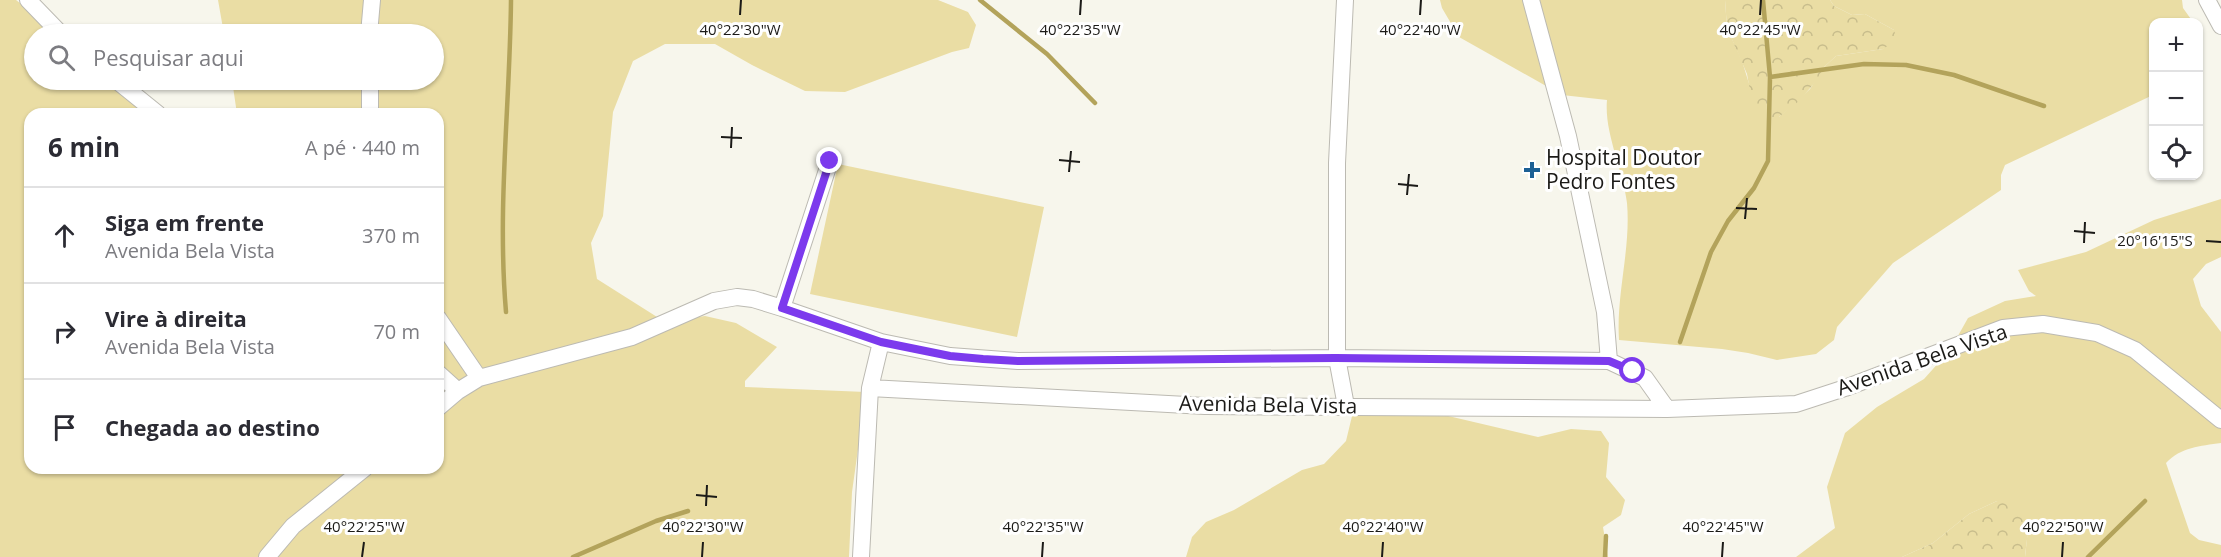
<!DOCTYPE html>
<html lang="pt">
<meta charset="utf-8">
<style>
:root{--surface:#fff;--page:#f7f7f7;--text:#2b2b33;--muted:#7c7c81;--line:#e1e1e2}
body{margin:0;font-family:"Open Sans",sans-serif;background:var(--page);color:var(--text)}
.controls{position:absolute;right:18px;top:18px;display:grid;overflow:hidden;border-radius:12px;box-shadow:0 2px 4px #0004}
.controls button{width:54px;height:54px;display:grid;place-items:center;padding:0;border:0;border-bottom:2px solid var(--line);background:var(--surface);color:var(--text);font:30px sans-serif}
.stop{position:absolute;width:18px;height:18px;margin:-14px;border:4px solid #7c3aed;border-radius:50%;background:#fff}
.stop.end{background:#7c3aed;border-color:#fff;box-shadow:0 2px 6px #0008}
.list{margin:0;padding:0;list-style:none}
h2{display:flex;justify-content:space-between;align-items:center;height:78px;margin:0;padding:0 24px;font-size:26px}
h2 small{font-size:20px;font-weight:400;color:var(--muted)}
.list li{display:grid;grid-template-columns:39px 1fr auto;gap:18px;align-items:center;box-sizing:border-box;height:96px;padding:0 24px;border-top:2px solid var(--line)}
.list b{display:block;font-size:22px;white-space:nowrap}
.list p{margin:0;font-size:20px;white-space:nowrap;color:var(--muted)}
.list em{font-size:20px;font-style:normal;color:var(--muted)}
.icon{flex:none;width:33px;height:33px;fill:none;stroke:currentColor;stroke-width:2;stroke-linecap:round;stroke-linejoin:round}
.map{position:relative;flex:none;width:2221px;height:557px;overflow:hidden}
.search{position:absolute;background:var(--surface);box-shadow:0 2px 4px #0004;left:24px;top:24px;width:420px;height:66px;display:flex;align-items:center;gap:15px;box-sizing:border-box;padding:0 21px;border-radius:33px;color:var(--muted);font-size:22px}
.panel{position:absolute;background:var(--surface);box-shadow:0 2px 4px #0004;left:24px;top:108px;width:420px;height:366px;border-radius:18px}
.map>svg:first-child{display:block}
.green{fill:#eadda4}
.forest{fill:url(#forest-crowns)}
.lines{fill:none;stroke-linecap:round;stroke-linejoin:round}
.stream{stroke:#b3a35b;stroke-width:4.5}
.minor-casing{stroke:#bcbab2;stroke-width:18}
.minor{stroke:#fff;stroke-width:16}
.route{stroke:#7c3aed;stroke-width:8}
.ticks{fill:none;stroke:#1b1a17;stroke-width:2}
.poi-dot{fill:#1c6095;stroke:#fff;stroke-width:2}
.labels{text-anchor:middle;stroke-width:6;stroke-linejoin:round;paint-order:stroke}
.poi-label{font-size:21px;fill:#1b1a17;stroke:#fff;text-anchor:start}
.street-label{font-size:21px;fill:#1b1a17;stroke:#fff}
.ticks-label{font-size:15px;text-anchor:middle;fill:#1b1a17;stroke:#fff;stroke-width:6;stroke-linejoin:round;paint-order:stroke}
</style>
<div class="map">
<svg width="2221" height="557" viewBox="0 0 2221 557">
<defs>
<pattern id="forest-crowns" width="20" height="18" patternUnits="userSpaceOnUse" patternTransform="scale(1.5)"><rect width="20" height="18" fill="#eadda4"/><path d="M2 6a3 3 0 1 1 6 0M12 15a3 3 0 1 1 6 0" fill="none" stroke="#c8bd8c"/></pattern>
</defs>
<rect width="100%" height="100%" fill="#f7f6ec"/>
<!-- green -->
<path class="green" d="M 0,0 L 16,0 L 60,34 L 34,34 L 34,80 L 117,80 L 161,114 L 30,114 L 30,468 L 438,468 L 438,114 L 237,114 L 232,80 L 434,80 L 434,34 L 224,34 L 218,0 L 938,0 L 968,12 L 976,25 L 969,48 L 952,52 L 845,92 L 805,91 L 752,65 L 715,44 L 665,44 L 633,61 L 613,112 L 603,216 L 591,243 L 597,279 L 665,322 L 705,316 L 736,323 L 777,347 L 745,381 L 745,387 L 866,392 L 852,492 L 849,557 L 0,557 Z
M 1440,0 L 1725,0 L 1727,28 L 1742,61 L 1751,90 L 1779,117 L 1810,89 L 1823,68 L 1836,56 L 1883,49 L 1894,30 L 1865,14 L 1852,15 L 1834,6 L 1830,0 L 2182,0 L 2183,8 L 2193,22 L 2154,22 L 2153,95 L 2005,165 L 2001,175 L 2001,190 L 1893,263 L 1837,327 L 1834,340 L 1816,354 L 1777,360 L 1748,353 L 1722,349 L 1619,340 C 1616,294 1631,249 1627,203 C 1623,169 1604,133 1607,100 L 1562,95 L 1459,37 L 1442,8 Z
M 838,164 L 1044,207 L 1017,337 L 810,294 Z
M 2221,199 L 2221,257 L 2206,264 L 2193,279 L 2201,306 L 2221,332 L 2221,443 C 2200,446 2181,447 2166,463 L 2190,533 L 2199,540 L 2221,545 L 2221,557 L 2025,557 L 2028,529 L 1997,501 L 1969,514 L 1933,543 L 1902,557 L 1796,557 L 1835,528 L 1827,487 L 1845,433 L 1877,407 L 1924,379 L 1950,350 L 1968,318 L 2005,301 L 2036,296 L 2029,291 L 2018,270 L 2086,252 L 2154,220 Z
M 1353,412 L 1444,415 L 1538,437 L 1571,429 L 1601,431 L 1609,443 L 1606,477 L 1625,500 L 1621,515 L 1603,527 L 1608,557 L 1186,557 L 1192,537 L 1206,522 L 1234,510 L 1302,470 L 1324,464 L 1346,441 Z"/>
<!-- forest -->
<path class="forest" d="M 1725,0 L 1830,0 L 1834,6 L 1852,15 L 1865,14 L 1894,30 L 1897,40 L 1883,49 L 1836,56 L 1823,68 L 1817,80 L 1799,101 L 1779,117 L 1764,124 L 1754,114 L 1747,74 L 1727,28 Z
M 1997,501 C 2003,502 2010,502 2016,504 C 2034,511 2026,542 2025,557 L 1902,557 L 1933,543 L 1969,514 Z"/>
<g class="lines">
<!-- stream -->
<path class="stream" d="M 980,0 L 1047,54 L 1095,103
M 1770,77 L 1864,64 L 1906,65 L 1954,75 L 2044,106
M 506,312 C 497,207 510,105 511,0
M 1680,342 L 1711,252 L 1728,221 L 1754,188 L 1768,161 L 1770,77 L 1763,0
M 573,557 L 656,521 L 688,511
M 1605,557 L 1606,536
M 2088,557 L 2145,501"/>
<defs>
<path id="minor" d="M 28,0 L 61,34
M 1345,0 L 1337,163 L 1337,358 L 1346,406
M 1531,0 L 1568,136 L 1605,312 L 1609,361
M 2207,0 L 2221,26
M 369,34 L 372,0
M 116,80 L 158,114
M 370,80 L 370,114
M 782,308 L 830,161
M 438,318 L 479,378
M 438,373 L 458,391
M 870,388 L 1205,406 L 1667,409 L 1796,404 L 1845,388 L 2003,328 L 2043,324 L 2097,333 L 2135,350 L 2221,420
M 438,408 L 458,391 L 479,378 L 632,337 L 714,301 L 737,297 L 753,299 L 782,308 L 881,342 L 950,356 L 1018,361 L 1337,358 L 1609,361 L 1645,378 L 1667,409
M 267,557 L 293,526 L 365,468
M 861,557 L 870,388 L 881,342"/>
</defs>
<!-- minor casing -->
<use href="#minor" class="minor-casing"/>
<!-- minor -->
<use href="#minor" class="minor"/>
</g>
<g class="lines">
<!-- route -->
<path class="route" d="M 830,161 L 782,308 L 881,342 L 950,356 L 983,359 L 1018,361 L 1336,358 L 1609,361 L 1633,371"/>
</g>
<!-- ticks -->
<path class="ticks" d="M 740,15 L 741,0M 1080,15 L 1081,0M 1420,15 L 1421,0M 1760,15 L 1761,0M 721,137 L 742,138M 731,148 L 732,127M 1059,160 L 1080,162M 1069,172 L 1071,151M 1398,184 L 1418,186M 1407,195 L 1409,174M 1736,208 L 1757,209M 1745,219 L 1747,198M 2074,231 L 2095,233M 2206,241 L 2221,242M 2084,243 L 2085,222M 696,495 L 717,497M 706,506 L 707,485M 362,557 L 364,542M 702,557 L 703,542M 1042,557 L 1043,542M 1382,557 L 1383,542M 1722,557 L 1723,542M 2062,557 L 2063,542"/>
<!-- markers -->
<path class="poi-dot" d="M1529 161h6v6h6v6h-6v6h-6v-6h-6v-6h6z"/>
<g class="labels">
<!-- poi labels -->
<g class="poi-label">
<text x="1546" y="165">Hospital Doutor<tspan x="1546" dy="24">Pedro Fontes</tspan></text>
</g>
<!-- street labels -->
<g class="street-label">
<text transform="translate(1922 360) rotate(-19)" y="7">Avenida Bela Vista</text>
<text transform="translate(1268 405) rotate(1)" y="7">Avenida Bela Vista</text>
</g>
</g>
<g class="ticks-label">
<text x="740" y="35">40°22'30"W</text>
<text x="1080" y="35">40°22'35"W</text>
<text x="1420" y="35">40°22'40"W</text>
<text x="1760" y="35">40°22'45"W</text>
<text x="2155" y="246">20°16'15"S</text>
<text x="364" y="532">40°22'25"W</text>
<text x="703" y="532">40°22'30"W</text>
<text x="1043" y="532">40°22'35"W</text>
<text x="1383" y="532">40°22'40"W</text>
<text x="1723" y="532">40°22'45"W</text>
<text x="2063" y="532">40°22'50"W</text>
</g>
</svg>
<div class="controls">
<button>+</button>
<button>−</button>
<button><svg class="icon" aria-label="locate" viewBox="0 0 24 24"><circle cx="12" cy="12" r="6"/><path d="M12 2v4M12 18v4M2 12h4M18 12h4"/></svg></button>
</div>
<div class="stop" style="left:1633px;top:371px"></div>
<div class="stop end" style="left:830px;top:161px"></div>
<div class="search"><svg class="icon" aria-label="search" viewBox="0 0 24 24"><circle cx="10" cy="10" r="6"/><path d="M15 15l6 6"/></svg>Pesquisar aqui</div>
<section class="panel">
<h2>6 min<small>A pé · 440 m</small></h2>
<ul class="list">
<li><svg class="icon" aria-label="ahead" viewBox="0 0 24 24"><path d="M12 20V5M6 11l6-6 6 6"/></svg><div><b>Siga em frente</b><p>Avenida Bela Vista</p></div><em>370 m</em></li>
<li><svg class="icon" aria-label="right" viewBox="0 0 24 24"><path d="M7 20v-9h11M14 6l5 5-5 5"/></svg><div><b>Vire à direita</b><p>Avenida Bela Vista</p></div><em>70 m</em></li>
<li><svg class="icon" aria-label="arrive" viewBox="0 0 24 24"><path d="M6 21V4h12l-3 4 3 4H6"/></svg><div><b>Chegada ao destino</b></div></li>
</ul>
</section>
</div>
